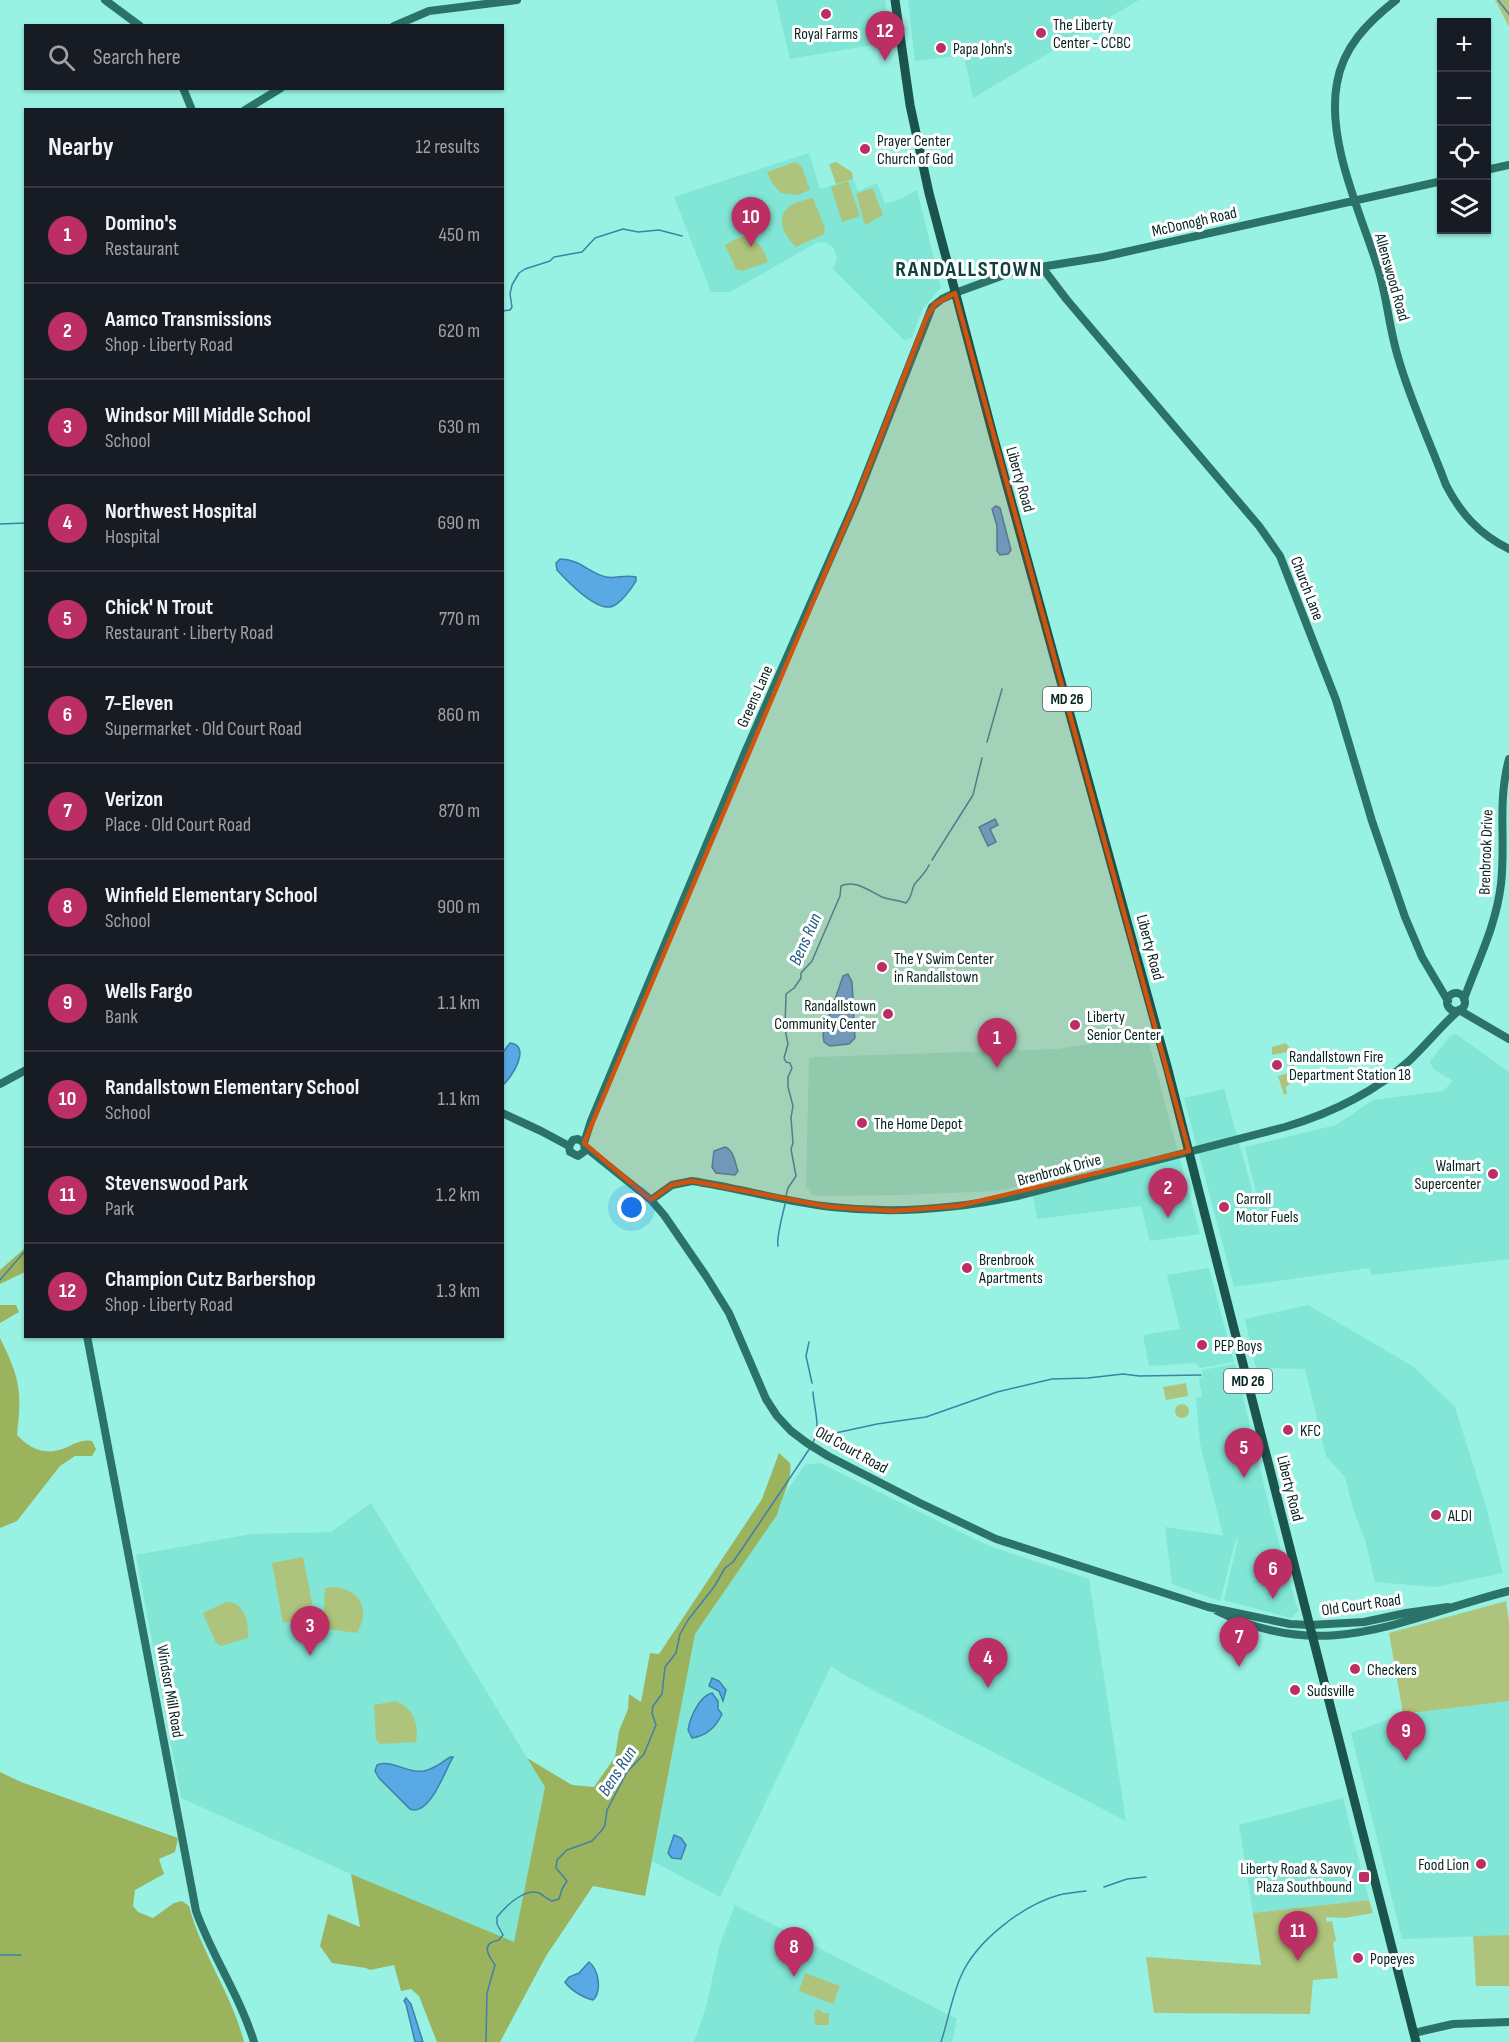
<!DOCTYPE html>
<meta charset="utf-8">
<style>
:root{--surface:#171b24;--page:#242831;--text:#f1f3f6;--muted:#9ea1a6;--line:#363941;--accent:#bb2f65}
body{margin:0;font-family:"Sofia Sans Condensed",sans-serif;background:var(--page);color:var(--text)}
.controls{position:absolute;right:18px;top:18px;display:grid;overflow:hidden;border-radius:0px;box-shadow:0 2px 4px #0004}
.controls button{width:54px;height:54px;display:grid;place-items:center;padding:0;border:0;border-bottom:2px solid var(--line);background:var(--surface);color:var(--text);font:30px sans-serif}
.you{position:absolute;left:632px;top:1208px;width:21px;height:21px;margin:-15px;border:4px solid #fff;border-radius:50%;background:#1a73e8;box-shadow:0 0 0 9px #1a73e833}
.badge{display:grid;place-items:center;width:39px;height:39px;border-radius:50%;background:var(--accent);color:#fff;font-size:20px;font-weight:700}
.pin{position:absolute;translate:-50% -50px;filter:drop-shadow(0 2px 3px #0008)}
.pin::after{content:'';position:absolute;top:32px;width:21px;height:18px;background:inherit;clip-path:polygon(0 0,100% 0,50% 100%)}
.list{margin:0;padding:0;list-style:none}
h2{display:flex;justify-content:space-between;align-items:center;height:78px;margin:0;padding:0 24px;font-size:26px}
h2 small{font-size:20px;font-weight:400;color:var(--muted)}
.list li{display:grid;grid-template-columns:39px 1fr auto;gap:18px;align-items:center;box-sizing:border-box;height:96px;padding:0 24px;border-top:2px solid var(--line)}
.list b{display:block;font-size:22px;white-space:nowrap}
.list p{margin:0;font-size:20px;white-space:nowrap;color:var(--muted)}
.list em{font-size:20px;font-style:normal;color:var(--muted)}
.icon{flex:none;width:33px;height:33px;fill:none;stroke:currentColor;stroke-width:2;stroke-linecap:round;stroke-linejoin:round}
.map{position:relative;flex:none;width:1509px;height:2042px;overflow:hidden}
.search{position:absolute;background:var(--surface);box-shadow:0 2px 4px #0004;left:24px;top:24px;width:480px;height:66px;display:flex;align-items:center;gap:15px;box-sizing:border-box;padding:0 21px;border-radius:0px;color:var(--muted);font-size:22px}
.panel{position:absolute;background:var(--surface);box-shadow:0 2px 4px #0004;left:24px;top:108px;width:480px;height:1230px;border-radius:0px}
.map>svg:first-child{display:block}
.built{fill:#81e6d5}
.green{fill:#aec47c}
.forest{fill:#9ab35c}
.water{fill:#58a9e4;stroke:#3f81a9;stroke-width:1.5}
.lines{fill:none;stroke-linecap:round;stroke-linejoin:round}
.stream{stroke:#3f81a9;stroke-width:1.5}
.secondary{stroke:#2b7268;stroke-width:8}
.primary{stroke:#1b544c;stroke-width:9}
.marked{fill:#d1540e;fill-opacity:0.2;stroke:#d1540e;stroke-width:4.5;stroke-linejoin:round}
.poi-dot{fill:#bb2f65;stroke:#fff;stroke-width:2}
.labels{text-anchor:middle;stroke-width:6;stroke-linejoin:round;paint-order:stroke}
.shield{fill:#fff;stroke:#506562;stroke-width:1.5}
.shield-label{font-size:15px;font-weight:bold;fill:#05231f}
.poi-label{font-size:16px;fill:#05231f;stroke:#fff;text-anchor:start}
.street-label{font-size:16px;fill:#05231f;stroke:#fff}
.water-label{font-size:18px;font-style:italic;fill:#205a82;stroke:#fff}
.district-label{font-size:22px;font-weight:bold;letter-spacing:1.5px;fill:#0f423c;stroke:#fff}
</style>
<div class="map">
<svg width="1509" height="2042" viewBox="0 0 1509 2042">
<rect width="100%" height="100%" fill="#97f2e3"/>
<!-- built -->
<path class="built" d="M 776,0 L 885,0 L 890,42 L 790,59 Z
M 908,0 L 1139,0 L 973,98 L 964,55 L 915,61 Z
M 809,153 L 820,189 L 853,179 L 858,191 L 877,183 L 885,204 L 902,198 L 917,190 L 941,287 L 923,308 L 912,338 L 904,340 L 833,269 L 837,259 L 834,248 L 824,242 L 816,243 L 730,292 L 711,292 L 674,197 Z
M 1145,1028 L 1200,1234 L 1150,1241 L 1141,1206 L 1037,1219 L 1031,1184 L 995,1191 L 902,1195 L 818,1196 L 813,1195 L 806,1187 L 809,1059 L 816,1057 L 1058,1049 L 1089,1044 Z
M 1456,1034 L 1509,1072 L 1509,1259 L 1372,1275 L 1369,1268 L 1234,1287 L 1184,1098 L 1224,1089 L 1258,1211 L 1260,1209 L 1245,1147 L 1336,1125 L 1373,1100 L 1443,1091 L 1453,1081 L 1433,1069 L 1430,1061 L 1450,1036 Z
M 1209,1268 L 1234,1362 L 1200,1368 L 1195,1363 L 1149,1366 L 1143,1335 L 1180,1329 L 1167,1275 Z
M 1308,1305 L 1414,1367 L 1455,1407 L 1486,1506 L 1503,1573 L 1436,1587 L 1375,1582 L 1365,1540 L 1354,1512 L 1345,1477 L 1326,1456 L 1305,1369 L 1256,1368 L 1245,1319 Z
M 1235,1364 L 1270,1510 L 1298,1611 L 1291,1618 L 1224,1600 L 1238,1539 L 1236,1539 L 1220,1601 L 1172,1584 L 1165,1527 L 1226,1536 L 1223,1535 L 1200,1444 L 1196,1398 L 1202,1397 L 1199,1378 L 1203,1376 L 1202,1370 Z
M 820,1463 L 989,1546 L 1089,1579 L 1126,1821 L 846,1676 L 831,1666 L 720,1897 L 652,1861 L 695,1634 L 777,1515 L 780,1501 L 805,1465 Z
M 371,1503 L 545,1787 L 514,1943 L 351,1874 L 181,1798 L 136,1555 L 251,1534 L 331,1532 Z
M 1509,1701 L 1509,1935 L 1402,1939 L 1351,1733 L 1403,1714 Z
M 1343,1798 L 1369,1900 L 1253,1913 L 1239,1825 Z
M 735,1905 L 957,2019 L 952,2042 L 694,2042 L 706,2007 L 720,1944 Z"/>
<!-- green -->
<path class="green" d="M 1495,0 L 1509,0 L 1509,27 Z
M 795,162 L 801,165 L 810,190 L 797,195 L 781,193 L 772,183 L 767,172 Z
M 836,162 L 852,172 L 853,179 L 836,184 L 829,164 Z
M 848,181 L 860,216 L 842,222 L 831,187 Z
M 869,189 L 873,189 L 883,215 L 865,225 L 856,194 Z
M 813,198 L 825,228 L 824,234 L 796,247 C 785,237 774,217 790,206 C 797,201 805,200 813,198 Z
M 745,237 C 759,241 764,249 768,262 L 742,271 L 736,269 L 725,245 L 738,238 Z
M 1286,1043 L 1291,1050 L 1297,1078 L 1286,1087 L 1287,1094 L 1284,1095 L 1278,1076 L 1292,1072 L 1287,1052 L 1272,1055 L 1272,1047 Z
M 1186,1383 L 1188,1396 L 1166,1400 L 1163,1387 Z
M1175 1411a7 7 0 1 1 14 0a7 7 0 1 1-14 0Z
M 303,1557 L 315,1617 L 283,1623 L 272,1563 Z
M 337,1587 C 362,1592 370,1611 357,1633 L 327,1629 L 323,1624 L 325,1588 Z
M 1506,1601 L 1509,1623 L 1509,1701 L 1403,1714 L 1389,1633 Z
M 226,1602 C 245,1602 249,1622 248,1638 L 221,1646 L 216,1643 L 203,1613 Z
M 396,1701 C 414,1709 419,1724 416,1742 L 380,1744 L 376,1739 L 374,1705 Z
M 1369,1900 L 1373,1913 L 1345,1918 L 1326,1917 L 1327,1922 L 1332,1921 L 1336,1940 L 1333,1943 L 1338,1978 L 1313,1980 L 1310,2014 L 1154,2013 L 1146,1957 L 1261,1965 L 1253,1913 Z
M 1509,1935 L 1509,1986 L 1476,1986 L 1473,1936 Z
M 805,1973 L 840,1986 L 833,2004 L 799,1991 Z
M 818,2009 L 823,2013 L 829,2013 L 829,2025 L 815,2025 L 814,2012 Z"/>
<!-- forest -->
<path class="forest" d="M 25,1248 L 25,1272 L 0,1284 L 0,1270 Z
M 0,1305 L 16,1305 L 19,1312 L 0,1323 Z
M 0,1338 C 20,1379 22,1389 17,1435 C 30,1449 45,1456 65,1448 C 75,1444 81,1439 92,1441 L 96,1449 L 92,1456 L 75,1456 L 60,1466 L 17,1521 L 0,1528 Z
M 779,1453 L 790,1463 C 793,1481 781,1497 777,1515 L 695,1634 L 645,1896 L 593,1886 L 546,1956 L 500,2042 L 437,2042 L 419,1996 L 411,1989 L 401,1991 L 394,1965 L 370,1970 L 366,1968 L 332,1963 L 320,1946 L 328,1914 L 360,1927 L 351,1874 L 514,1942 L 545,1787 L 527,1758 L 572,1785 L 594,1787 L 615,1757 L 619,1731 L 628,1709 L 629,1694 L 641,1702 L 650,1653 L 659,1654 L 762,1499 Z
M 0,1772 L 21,1782 L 178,1838 L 175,1852 L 159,1859 L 164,1874 L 135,1890 L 133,1906 L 138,1912 L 153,1918 L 174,1903 L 182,1901 L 189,1906 C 201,1953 232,1994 244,2042 L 0,2042 Z"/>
<!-- water -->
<path class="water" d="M 996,506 L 1000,508 L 1011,550 L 1008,554 L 1000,555 L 997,551 L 997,526 L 992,509 Z
M 560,559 C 580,559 590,574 606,577 C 616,579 625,574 636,577 L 636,581 C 632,588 619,606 610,607 C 594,609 567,581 557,570 L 556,563 Z
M 995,819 L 998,825 L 990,829 L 996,842 L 988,846 L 979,827 Z
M 848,974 L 852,982 L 855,1038 L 849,1044 L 830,1046 L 824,1042 L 823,1034 L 843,976 Z
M 510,1043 C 532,1046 512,1077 503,1085 L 503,1052 Z
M 725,1147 C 734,1150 735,1163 738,1171 L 735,1175 L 716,1173 L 712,1167 L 714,1151 Z
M 712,1678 L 719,1681 L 726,1690 L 723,1701 L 719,1691 L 709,1686 Z
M 712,1693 L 718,1701 L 718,1709 L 722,1714 C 716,1727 706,1736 692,1738 L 688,1730 C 690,1718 699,1696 712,1693 Z
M 450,1757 L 453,1757 C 445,1770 430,1817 410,1809 L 379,1778 L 375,1771 L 377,1765 C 393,1759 407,1774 424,1771 C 434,1769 443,1762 450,1757 Z
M 674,1835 L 681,1838 L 686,1845 L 681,1859 L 672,1858 L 668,1853 Z
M 589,1962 C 599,1970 602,1991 593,2000 C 584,1998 570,1990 565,1982 L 569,1977 L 579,1973 Z
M 406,1998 L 411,2004 L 423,2042 L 415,2042 L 406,2004 L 404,2001 Z"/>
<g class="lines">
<!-- stream -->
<path class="stream" d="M 1498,0 L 1509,14
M 502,311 L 510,310 L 512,307 L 510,294 L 512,285 L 519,273 L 525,269 L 550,261 L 554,257 L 582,252 L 595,238 L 623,229 L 638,232 L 659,230 L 682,236
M 0,524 L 26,523
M 987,742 L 1002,689
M 932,860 L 973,795 L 982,758
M 786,1196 L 788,1188 L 796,1176 L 791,1149 L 793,1143 L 791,1118 L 793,1106 L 788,1087 L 788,1077 L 792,1068 L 790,1063 L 786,1062 L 784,1058 L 788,1044 L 785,1029 L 786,994 L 794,988 L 801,978 L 801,973 L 812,961 L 840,896 L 841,886 C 854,879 870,891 882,897 C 890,900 898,900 906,903 C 912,897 911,892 914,885 C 919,878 925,874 929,865
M 778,1246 C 776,1238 783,1214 785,1204
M 0,1280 L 26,1250
M 809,1342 L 806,1356 L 812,1383
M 817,1437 L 877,1424 L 926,1417 L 997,1392 L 1052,1379 L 1088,1378 L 1123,1374 L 1139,1376 L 1201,1375
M 812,1444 C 822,1429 814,1409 813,1392
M 1104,1887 L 1127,1879 L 1146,1877
M 0,1955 L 21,1955
M 486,2042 L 487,1993 L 495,1965 C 487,1954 481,1943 499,1940 L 503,1935 L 497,1924 L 497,1917 C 505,1907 525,1887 539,1893 C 543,1895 547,1899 552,1901 L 559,1899 L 562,1889 L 567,1881 L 556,1868 L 557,1860 L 567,1850 L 592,1841 L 602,1830 L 605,1825 L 607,1810 L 627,1772 L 644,1754 L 656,1725 L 652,1713 L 653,1706 L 662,1694 L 665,1667 L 676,1653 L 680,1634 L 688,1620 L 714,1587 L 725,1568 L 733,1562 L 742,1549 L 810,1448
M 941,2042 C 948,2021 952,1996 961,1976 C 976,1941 1023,1905 1059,1895 C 1067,1893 1077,1892 1086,1891"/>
<!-- secondary -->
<path class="secondary" d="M 105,0 L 140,26
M 1396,0 C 1368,22 1343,47 1337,83 C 1326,141 1361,214 1378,268 C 1387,297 1389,328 1398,357 C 1410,400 1430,442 1446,485 C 1461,514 1479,534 1509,549
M 394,26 L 429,11 L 517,0
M 183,88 L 192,110
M 245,110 L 281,88
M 1486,170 L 1509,165
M 1041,266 L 1067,300 L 1259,526 L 1280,556 L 1336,700 L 1372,821 L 1405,917 L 1422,957 L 1448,1001
M1447 1002a9 9 0 1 1 18 0a9 9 0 1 1-18 0Z
M 1464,999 C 1478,960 1496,926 1501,884 C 1506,841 1497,803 1509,759
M 1459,1010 L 1509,1039
M 0,1084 L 26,1070
M 502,1113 L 541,1131 L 569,1146
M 584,1143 L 578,1139 L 573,1140 L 569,1146 L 570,1152 L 578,1156 L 585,1151 L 584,1143 L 591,1121 L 746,750 L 856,500 L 932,307 L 942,299 L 955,293 L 1015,271 L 1103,257 L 1442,181
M 585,1147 L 651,1200 L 664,1215 L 706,1276 L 729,1313 L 766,1399 L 777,1416 L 791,1431 L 807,1443 L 828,1456 L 920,1503 L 996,1539 L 1208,1607 L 1290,1624 L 1310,1625 L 1364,1622 L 1406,1613 L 1448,1607
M 651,1200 L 672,1185 L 692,1181 C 739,1188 785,1202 832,1207 C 894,1214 957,1209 1018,1196 L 1285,1127 C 1332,1113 1374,1093 1410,1060 C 1427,1044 1441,1026 1458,1011
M 87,1336 L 196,1911 C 212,1956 240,1996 254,2042
M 1217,1611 C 1327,1665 1402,1618 1509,1591
M 1414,2033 L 1453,2024 L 1509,2022"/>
<!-- primary -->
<path class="primary" d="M 895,0 L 910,105 L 929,193 L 993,435 L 1168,1070 L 1416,2042"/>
</g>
<!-- marked area -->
<path class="marked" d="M 955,293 L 1189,1151 L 958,1206 L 894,1211 L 830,1207 L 692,1181 L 672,1185 L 651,1200 L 584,1143 L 856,500 L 927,316 L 935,304 Z"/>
<!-- markers -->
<g class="poi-dot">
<circle cx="826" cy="14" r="6"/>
<circle cx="1041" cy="33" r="6"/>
<circle cx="941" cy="48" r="6"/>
<circle cx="865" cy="149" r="6"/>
<circle cx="882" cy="967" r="6"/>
<circle cx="888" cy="1014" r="6"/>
<circle cx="1075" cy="1025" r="6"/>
<circle cx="1277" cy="1065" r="6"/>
<circle cx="862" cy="1123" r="6"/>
<circle cx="1493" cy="1174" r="6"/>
<circle cx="1224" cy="1207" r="6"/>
<circle cx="967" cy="1268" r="6"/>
<circle cx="1202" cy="1345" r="6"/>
<circle cx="1288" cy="1430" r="6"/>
<circle cx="1436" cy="1515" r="6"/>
<circle cx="1355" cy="1669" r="6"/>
<circle cx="1295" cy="1690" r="6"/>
<circle cx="1481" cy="1864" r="6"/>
<rect x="1358" y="1871" width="12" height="12" rx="3"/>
<circle cx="1358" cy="1958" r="6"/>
</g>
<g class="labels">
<!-- shield labels -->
<g class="shield">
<rect x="1043" y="687" width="48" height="24" rx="4.5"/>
<rect x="1224" y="1369" width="48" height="24" rx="4.5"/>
</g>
<g class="shield-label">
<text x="1067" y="704">MD 26</text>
<text x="1248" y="1386">MD 26</text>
</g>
<!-- poi labels -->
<g class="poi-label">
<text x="1053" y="30">The Liberty<tspan x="1053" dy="18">Center - CCBC</tspan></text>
<text x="826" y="39" text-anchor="middle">Royal Farms</text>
<text x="953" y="54">Papa John's</text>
<text x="877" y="146">Prayer Center<tspan x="877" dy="18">Church of God</tspan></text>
<text x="894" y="964">The Y Swim Center<tspan x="894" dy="18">in Randallstown</tspan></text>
<text x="876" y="1011" text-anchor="end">Randallstown<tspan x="876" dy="18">Community Center</tspan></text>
<text x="1087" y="1022">Liberty<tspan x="1087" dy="18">Senior Center</tspan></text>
<text x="1289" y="1062">Randallstown Fire<tspan x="1289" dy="18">Department Station 18</tspan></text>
<text x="874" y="1129">The Home Depot</text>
<text x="1481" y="1171" text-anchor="end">Walmart<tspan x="1481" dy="18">Supercenter</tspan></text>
<text x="1236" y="1204">Carroll<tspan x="1236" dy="18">Motor Fuels</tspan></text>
<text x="979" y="1265">Brenbrook<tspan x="979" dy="18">Apartments</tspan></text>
<text x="1214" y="1351">PEP Boys</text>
<text x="1300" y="1436">KFC</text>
<text x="1448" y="1521">ALDI</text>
<text x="1367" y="1675">Checkers</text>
<text x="1307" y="1696">Sudsville</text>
<text x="1469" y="1870" text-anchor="end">Food Lion</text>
<text x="1352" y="1874" text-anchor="end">Liberty Road &amp; Savoy<tspan x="1352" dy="18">Plaza Southbound</tspan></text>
<text x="1370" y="1964">Popeyes</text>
</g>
<!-- street labels -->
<g class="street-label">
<text transform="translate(1194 221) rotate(-13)" y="6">McDonogh Road</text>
<text transform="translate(1393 277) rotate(74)" y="6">Allenswood Road</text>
<text transform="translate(1021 479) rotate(74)" y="6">Liberty Road</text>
<text transform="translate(1308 588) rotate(69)" y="6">Church Lane</text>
<text transform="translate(754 696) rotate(-66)" y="6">Greens Lane</text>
<text transform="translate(1485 852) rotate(-88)" y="6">Brenbrook Drive</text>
<text transform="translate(1151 947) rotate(75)" y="6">Liberty Road</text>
<text transform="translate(1059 1169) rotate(-15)" y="6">Brenbrook Drive</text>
<text transform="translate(852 1449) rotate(29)" y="6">Old Court Road</text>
<text transform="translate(1291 1488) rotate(76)" y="6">Liberty Road</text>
<text transform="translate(1361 1604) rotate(-8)" y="6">Old Court Road</text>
<text transform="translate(171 1691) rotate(80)" y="6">Windsor Mill Road</text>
</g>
<!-- water labels -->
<g class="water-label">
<text transform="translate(805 939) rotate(-66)" y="6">Bens Run</text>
<text transform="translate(617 1771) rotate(-57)" y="6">Bens Run</text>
</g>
<!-- district labels -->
<g class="district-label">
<text x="969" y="276">RANDALLSTOWN</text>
</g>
</g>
</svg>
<div class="controls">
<button>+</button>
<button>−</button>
<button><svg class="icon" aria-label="locate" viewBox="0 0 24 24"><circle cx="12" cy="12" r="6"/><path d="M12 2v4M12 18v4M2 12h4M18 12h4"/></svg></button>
<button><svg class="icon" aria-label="layers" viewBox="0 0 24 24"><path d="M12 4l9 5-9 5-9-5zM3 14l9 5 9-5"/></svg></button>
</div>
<div class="you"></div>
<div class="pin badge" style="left:997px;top:1068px">1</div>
<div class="pin badge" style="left:1168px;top:1218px">2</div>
<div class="pin badge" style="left:310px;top:1656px">3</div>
<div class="pin badge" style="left:988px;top:1688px">4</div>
<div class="pin badge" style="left:1244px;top:1478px">5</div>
<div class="pin badge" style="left:1273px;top:1599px">6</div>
<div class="pin badge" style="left:1239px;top:1667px">7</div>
<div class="pin badge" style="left:794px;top:1977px">8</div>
<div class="pin badge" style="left:1406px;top:1761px">9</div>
<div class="pin badge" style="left:751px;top:247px">10</div>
<div class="pin badge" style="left:1298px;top:1961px">11</div>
<div class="pin badge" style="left:885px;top:61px">12</div>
<div class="search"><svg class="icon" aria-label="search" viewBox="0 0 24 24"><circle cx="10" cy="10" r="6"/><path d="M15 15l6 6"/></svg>Search here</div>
<section class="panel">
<h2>Nearby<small>12 results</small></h2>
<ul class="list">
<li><span class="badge">1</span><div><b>Domino's</b><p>Restaurant</p></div><em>450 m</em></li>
<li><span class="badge">2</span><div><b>Aamco Transmissions</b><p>Shop · Liberty Road</p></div><em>620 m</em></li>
<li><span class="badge">3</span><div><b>Windsor Mill Middle School</b><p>School</p></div><em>630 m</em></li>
<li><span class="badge">4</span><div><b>Northwest Hospital</b><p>Hospital</p></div><em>690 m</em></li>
<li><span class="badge">5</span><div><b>Chick' N Trout</b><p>Restaurant · Liberty Road</p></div><em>770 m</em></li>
<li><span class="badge">6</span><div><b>7-Eleven</b><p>Supermarket · Old Court Road</p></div><em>860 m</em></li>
<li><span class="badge">7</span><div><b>Verizon</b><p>Place · Old Court Road</p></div><em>870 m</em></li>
<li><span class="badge">8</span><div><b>Winfield Elementary School</b><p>School</p></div><em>900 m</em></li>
<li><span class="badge">9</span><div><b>Wells Fargo</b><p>Bank</p></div><em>1.1 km</em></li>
<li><span class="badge">10</span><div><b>Randallstown Elementary School</b><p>School</p></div><em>1.1 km</em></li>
<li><span class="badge">11</span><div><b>Stevenswood Park</b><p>Park</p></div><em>1.2 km</em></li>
<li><span class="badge">12</span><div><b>Champion Cutz Barbershop</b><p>Shop · Liberty Road</p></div><em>1.3 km</em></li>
</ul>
</section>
</div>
